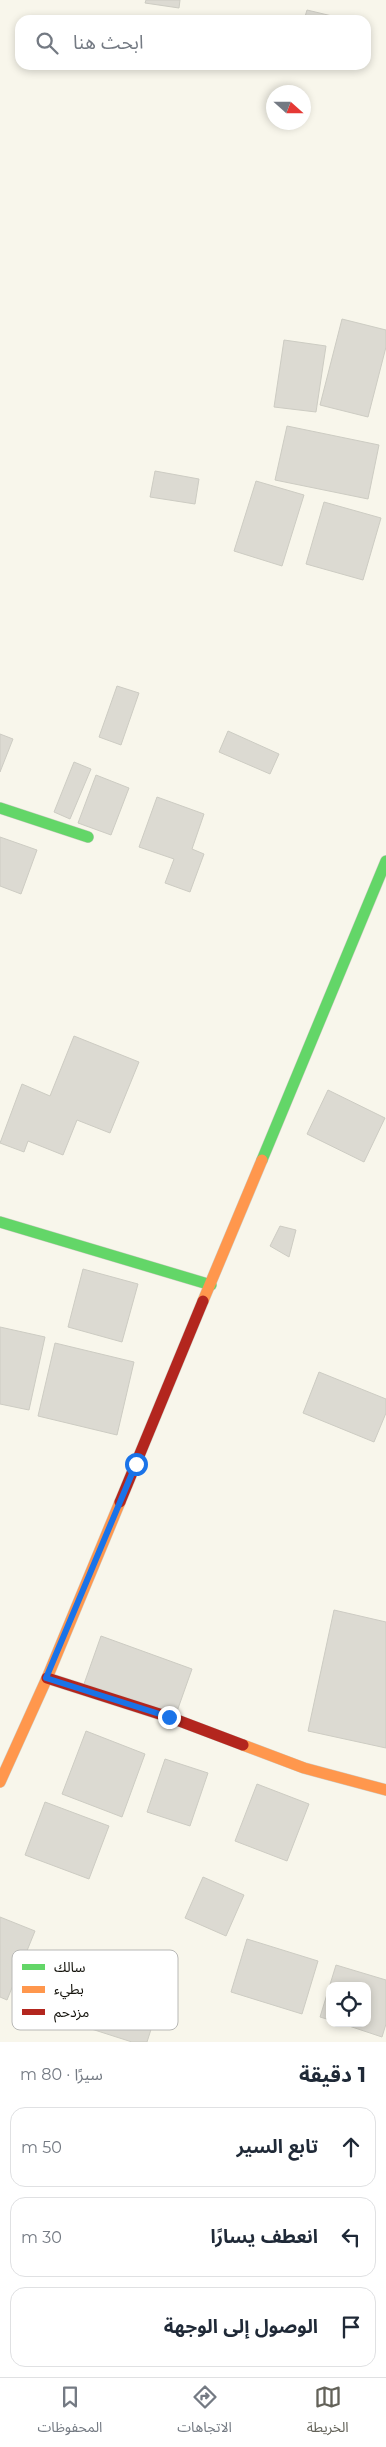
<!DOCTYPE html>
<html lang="ar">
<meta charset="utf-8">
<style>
:root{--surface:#fff;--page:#f6f6f7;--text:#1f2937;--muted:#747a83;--line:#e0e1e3;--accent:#636259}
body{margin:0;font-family:Montserrat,"Noto Sans Arabic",sans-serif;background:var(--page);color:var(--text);direction:rtl}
.controls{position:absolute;right:15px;bottom:15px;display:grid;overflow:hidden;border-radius:10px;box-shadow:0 2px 8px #0003}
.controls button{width:45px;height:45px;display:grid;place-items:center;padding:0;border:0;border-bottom:1px solid var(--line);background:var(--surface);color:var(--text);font:25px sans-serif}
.compass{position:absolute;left:266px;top:85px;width:45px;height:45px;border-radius:50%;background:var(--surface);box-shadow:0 2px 8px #0003;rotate:111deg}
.stop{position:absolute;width:15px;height:15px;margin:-11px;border:4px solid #1a73e8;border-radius:50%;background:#fff}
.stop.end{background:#1a73e8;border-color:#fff;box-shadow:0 1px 5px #0008}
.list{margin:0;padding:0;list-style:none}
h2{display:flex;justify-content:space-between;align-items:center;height:65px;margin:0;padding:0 20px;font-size:21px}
h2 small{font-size:16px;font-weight:400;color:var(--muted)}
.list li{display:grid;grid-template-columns:32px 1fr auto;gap:15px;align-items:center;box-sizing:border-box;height:80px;margin:0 10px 10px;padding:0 10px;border:1px solid var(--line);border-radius:15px}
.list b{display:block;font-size:19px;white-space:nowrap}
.list em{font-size:16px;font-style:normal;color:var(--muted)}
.icon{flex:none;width:28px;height:28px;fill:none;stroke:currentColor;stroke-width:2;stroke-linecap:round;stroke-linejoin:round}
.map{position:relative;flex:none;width:386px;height:2042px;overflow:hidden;direction:ltr}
.search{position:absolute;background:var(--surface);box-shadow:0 2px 8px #0003;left:15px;right:15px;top:15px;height:55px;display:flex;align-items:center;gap:12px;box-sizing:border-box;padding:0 18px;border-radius:15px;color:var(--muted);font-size:19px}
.sheet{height:335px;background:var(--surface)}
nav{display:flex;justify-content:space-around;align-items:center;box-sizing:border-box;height:70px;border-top:1px solid var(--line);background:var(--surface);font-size:14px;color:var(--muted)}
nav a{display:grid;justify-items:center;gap:2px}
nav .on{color:var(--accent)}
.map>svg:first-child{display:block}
.building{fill:#dcdad2;stroke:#cdccc3}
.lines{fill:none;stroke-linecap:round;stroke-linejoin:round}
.fast-casing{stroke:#d0cec6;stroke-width:12}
.slow-casing{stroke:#d0cec6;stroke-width:12}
.jam-casing{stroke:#d0cec6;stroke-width:12}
.fast{stroke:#63d668;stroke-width:11}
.slow{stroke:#ff974d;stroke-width:11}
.jam{stroke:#b3261e;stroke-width:11}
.route{stroke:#1a73e8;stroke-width:6}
.key{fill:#fff;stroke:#b8b8b6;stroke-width:1}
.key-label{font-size:14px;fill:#13120b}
</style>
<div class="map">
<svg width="386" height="2042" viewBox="0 0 386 2042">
<rect width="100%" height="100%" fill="#f8f6eb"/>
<!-- building -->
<path class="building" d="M 146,0 L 180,0 L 179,8 L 145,3 Z
M 307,10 L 332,16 L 331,20 L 304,20 Z
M 342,319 L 386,330 L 386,347 L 368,417 L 320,405 Z
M 284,340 L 326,346 L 316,412 L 274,407 Z
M 287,426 L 379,445 L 368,499 L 275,480 Z
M 155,471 L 199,479 L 195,504 L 150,497 Z
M 256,481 L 304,495 L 282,566 L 234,551 Z
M 324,502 L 381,518 L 363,580 L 306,564 Z
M 117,686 L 139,693 L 121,745 L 99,737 Z
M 228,731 L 279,754 L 270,774 L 219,752 Z
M 0,734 L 13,739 L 0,772 Z
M 74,762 L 91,769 L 70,819 L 54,812 Z
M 96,775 L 129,788 L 111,835 L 78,823 Z
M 157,797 L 204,814 L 192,849 L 204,854 L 190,892 L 165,883 L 174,859 L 139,847 Z
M 0,837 L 37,850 L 21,894 L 0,886 Z
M 74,1036 L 139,1062 L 110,1133 L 77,1120 L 63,1155 L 28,1141 L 24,1152 L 0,1143 L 22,1084 L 50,1096 Z
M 328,1090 L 385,1118 L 364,1162 L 307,1134 Z
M 280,1226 L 296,1230 L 289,1257 L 270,1246 Z
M 83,1269 L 138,1284 L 122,1342 L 68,1327 Z
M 0,1327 L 45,1337 L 29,1410 L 0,1404 Z
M 55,1343 L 134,1362 L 117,1435 L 38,1416 Z
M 319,1372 L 386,1399 L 386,1413 L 374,1442 L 303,1413 Z
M 334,1610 L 386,1622 L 386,1748 L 308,1731 Z
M 101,1636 L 192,1669 L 175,1717 L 84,1684 Z
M 86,1731 L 145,1754 L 122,1817 L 62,1794 Z
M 165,1759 L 208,1773 L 190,1826 L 147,1812 Z
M 257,1784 L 309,1804 L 287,1861 L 235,1841 Z
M 45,1802 L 109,1826 L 89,1879 L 25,1855 Z
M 203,1877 L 244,1895 L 226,1936 L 185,1918 Z
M 0,1917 L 35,1931 L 7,2000 L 0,1997 Z
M 247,1939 L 318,1961 L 302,2014 L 231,1992 Z
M 104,1955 L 168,1976 L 147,2042 L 132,2042 L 82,2026 Z
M 336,1965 L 386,1980 L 386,2024 L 382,2037 L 340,2023 L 367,2023 L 367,1986 L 330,1986 L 330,2020 L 320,2017 Z"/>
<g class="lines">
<defs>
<path id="fast" d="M 0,808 L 88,837
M 262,1160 L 386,861
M 0,1222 L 211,1285"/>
<path id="slow" d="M 203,1301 L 262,1160
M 243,1745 L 304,1768 L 386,1790
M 0,1782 L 47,1678 L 120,1502"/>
<path id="jam" d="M 120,1502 L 203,1301
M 47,1678 L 169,1717 L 243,1745"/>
</defs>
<!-- fast casing -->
<use href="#fast" class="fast-casing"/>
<!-- slow casing -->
<use href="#slow" class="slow-casing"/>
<!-- jam casing -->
<use href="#jam" class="jam-casing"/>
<!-- fast -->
<use href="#fast" class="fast"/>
<!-- slow -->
<use href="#slow" class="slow"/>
<!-- jam -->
<use href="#jam" class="jam"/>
</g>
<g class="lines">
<!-- route -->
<path class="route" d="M 136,1464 L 46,1678 L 169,1717"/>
</g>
<!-- legend -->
<rect x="12" y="1950" width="166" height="80" rx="8" class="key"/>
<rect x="22" y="1964" width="23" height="6" fill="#63d668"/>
<rect x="22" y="1986" width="23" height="7" fill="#ff974d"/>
<rect x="22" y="2009" width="23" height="6" fill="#b3261e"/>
<g class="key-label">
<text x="54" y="1972">سالك</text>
<text x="54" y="1994">بطيء</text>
<text x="54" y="2017">مزدحم</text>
</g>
</svg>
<div class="controls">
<button><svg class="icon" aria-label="locate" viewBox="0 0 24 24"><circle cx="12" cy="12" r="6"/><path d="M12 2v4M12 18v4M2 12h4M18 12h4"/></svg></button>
</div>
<svg class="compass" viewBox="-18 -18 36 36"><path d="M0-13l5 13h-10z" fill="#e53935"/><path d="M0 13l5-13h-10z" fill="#747a83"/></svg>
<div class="stop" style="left:136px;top:1464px"></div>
<div class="stop end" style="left:169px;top:1717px"></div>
<div class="search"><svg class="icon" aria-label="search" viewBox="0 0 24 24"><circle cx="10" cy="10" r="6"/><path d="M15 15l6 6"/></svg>ابحث هنا</div>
</div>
<section class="sheet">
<h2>1 دقيقة<small>سيرًا · 80 m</small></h2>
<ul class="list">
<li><svg class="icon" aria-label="ahead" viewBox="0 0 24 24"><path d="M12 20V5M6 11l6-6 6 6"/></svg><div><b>تابع السير</b></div><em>50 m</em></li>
<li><svg class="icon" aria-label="left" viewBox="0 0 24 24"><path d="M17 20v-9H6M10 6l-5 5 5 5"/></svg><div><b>انعطف يسارًا</b></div><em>30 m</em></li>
<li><svg class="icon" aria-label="arrive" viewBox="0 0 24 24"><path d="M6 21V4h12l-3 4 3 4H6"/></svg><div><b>الوصول إلى الوجهة</b></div></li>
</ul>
</section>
<nav>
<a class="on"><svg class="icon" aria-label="map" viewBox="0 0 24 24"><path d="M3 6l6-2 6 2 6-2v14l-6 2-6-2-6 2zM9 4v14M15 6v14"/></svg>الخريطة</a>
<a><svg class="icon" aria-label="directions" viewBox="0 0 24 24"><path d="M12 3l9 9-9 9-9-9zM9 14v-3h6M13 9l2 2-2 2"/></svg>الاتجاهات</a>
<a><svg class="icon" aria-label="saved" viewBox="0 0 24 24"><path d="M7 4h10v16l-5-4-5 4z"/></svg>المحفوظات</a>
</nav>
